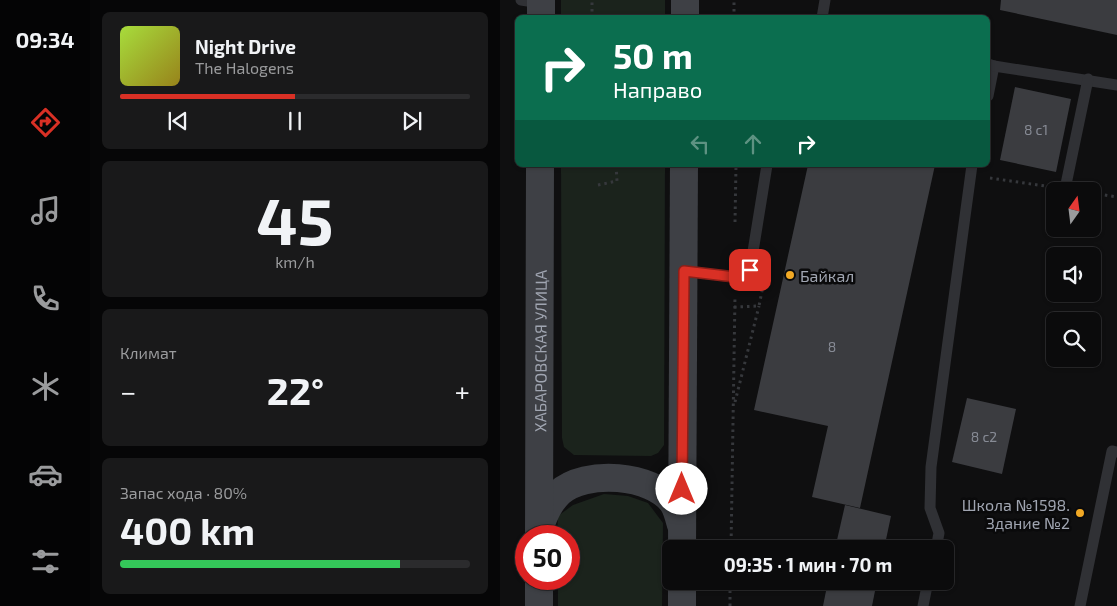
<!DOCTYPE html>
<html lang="ru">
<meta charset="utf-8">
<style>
body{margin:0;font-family:"Exo 2",sans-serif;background:#19191a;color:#f1f3f6;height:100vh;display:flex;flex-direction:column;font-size:19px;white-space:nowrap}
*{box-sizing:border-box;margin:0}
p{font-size:16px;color:#9a9b9d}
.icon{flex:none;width:28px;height:28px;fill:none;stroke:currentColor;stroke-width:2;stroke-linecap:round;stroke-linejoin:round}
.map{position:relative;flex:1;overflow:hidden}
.drawer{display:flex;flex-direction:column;gap:12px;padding:12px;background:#060607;width:410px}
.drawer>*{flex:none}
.banner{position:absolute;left:15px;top:15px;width:475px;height:152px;border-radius:8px;box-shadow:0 1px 4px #0004,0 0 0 1px #2b2b2d;background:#0b6e4f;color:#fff;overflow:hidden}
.needle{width:32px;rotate:14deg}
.buttons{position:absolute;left:546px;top:182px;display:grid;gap:10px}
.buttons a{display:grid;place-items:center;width:55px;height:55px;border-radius:8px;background:#0b0b0c;box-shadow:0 1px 4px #0004,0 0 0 1px #2b2b2d;font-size:25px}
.speed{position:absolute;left:15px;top:525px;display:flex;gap:10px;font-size:25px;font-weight:700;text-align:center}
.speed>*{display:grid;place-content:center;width:65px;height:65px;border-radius:50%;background:#0b0b0c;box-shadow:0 1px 4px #0004,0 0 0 1px #2b2b2d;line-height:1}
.speed .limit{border:8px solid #d22;background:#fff;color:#111}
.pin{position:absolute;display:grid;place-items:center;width:42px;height:42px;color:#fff;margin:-21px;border-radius:10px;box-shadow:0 2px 8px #0006}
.me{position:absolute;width:55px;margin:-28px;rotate:0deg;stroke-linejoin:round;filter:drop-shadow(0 0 4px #0008)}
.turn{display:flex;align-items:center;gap:18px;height:105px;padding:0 15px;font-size:22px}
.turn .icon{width:65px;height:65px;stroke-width:2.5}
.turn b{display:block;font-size:35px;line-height:42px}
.lanes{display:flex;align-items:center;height:48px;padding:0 15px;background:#0003;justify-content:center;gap:25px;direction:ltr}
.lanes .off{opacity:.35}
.big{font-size:38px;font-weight:700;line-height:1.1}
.drawer .tile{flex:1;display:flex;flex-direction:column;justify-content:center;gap:8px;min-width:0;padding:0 18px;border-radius:8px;background:#19191a}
.drawer .dial{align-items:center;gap:0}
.dial b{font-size:65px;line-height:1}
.song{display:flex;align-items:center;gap:15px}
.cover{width:60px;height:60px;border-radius:8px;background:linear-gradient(135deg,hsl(80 70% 55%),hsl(50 70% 35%))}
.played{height:5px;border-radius:2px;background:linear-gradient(90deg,#d93025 50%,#2b2b2d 50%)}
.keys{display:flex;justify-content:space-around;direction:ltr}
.heat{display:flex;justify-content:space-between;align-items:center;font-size:28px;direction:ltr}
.charge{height:8px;border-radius:4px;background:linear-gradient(90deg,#34c759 80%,#2b2b2d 0)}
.trip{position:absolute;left:162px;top:540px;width:292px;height:50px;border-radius:8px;background:#0b0b0c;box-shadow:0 1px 4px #0004,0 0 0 1px #2b2b2d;font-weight:700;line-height:50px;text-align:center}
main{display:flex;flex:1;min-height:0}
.menu{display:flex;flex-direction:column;width:90px;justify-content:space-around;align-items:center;background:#040405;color:#9a9b9d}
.menu .icon{width:35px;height:35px}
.menu .current{color:#d93025}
.menu b{font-size:22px;color:#f1f3f6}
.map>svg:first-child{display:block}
.green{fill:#1b231c}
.building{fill:#3b3c40}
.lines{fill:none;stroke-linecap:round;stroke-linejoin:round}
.path{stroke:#36383c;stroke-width:3;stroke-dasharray:2.5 4;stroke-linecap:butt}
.service{stroke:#303135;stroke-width:11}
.secondary{stroke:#3e4045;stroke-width:28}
.route-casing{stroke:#8d1f18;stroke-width:12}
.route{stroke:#d93025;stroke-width:9}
.poi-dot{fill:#f2a925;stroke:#0a0a0b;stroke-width:2}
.labels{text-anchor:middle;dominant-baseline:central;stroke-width:5;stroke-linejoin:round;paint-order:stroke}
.number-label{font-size:14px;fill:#878b95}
.poi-label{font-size:16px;fill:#a0a5b1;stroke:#0a0a0b;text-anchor:start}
.street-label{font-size:16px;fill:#a0a5b1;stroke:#0a0a0b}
</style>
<main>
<nav class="menu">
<b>09:34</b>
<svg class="icon current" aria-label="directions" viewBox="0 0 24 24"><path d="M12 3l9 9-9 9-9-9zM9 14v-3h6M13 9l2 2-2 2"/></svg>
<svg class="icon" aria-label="music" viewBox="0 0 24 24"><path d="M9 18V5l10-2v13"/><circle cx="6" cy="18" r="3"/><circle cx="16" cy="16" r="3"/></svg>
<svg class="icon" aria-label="phone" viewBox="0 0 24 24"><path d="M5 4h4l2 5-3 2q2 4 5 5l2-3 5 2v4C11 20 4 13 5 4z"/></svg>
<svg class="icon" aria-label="climate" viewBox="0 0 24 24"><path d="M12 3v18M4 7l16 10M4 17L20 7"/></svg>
<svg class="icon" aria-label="car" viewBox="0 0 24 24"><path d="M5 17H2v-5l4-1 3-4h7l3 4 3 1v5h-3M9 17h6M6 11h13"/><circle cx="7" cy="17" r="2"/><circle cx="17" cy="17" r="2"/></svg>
<svg class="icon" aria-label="filters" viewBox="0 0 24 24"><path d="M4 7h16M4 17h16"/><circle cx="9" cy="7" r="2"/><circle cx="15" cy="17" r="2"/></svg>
</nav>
<section class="drawer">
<div class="tile">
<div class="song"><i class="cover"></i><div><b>Night Drive</b><p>The Halogens</p></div></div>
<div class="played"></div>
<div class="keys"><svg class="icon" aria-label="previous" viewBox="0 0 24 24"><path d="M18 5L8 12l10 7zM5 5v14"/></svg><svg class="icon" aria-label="pause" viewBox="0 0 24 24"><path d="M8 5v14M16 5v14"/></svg><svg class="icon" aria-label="next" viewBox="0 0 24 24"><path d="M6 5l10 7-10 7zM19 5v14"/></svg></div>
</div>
<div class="tile dial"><b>45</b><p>km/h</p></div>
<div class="tile"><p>Климат</p>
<div class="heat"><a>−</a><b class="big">22°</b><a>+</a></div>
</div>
<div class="tile"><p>Запас хода · 80%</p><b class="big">400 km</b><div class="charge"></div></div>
</section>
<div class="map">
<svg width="617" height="606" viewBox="0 0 617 606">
<rect width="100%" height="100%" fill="#0f0f10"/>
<g class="green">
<rect x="61" y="0" width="104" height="17"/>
<polygon points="61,165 165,165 164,445 158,453 151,456 74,455 64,447 62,438"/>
<polygon points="104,494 128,496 148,503 163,523 162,606 58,606 58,579 69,579 69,536 57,536 58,516 73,505"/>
</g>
<g class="building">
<polygon points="501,0 617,0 617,35 500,10"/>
<polygon points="515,87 571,99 556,172 500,160"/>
<polygon points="308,165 435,165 360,508 312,497 328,426 254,410"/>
<polygon points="467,398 516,409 502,474 452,462"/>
<polygon points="345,505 391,516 384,549 335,549"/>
<polygon points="328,581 377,581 372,606 323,606"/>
</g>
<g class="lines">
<g class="path">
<polyline points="92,18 92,0"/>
<polyline points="234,18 234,0"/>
<polyline points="490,178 545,186"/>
<polyline points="98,185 117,181 116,165"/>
<polyline points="592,193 617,197"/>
<polyline points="235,222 236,165"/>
<polyline points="234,307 259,306 263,286"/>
<polyline points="235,402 259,306"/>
<polyline points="231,549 235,296"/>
<polyline points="230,606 230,581"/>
</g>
<g class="service">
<polyline points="21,0 41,3"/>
<polyline points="322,18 325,0"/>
<polyline points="488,64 494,66 488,96"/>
<polyline points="494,66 617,85"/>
<polyline points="565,189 588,79"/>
<polyline points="184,271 235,277 243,276 250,270 267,165"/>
<polyline points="436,549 439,533 430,508 431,467 472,165"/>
<polyline points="423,606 428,581"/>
<polyline points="580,606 612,451 617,452"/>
</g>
<g class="secondary">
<polyline points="185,0 185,18"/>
<polyline points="41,18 41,0"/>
<path d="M40 526C45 513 49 503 59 493 85 469 153 474 173 503 177 509 179 518 181 525"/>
<path id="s1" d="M39 536 40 165"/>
<polyline points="182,549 184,165"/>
<polyline points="39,606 39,579"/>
<polyline points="182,606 182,581"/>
</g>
</g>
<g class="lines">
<defs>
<polyline id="route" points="182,489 184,271 235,277 243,276 250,270"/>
</defs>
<use href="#route" class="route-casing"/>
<use href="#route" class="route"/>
</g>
<g class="poi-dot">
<circle cx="290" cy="275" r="5"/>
<circle cx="580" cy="513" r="5"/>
</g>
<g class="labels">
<g class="number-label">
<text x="536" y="129">8 c1</text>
<text x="332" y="346">8</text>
<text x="484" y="436">8 с2</text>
</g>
<g class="poi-label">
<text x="300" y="275">Байкал</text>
<text x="570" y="504" text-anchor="end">Школа №1598.<tspan x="570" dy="18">Здание №2</tspan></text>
</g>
<g class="street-label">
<text stroke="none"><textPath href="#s1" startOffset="185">ХАБАРОВСКАЯ УЛИЦА</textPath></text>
</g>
</g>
</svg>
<div class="buttons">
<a><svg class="needle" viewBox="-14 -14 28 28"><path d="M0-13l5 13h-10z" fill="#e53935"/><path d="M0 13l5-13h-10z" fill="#9a9b9d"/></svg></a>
<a><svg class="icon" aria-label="sound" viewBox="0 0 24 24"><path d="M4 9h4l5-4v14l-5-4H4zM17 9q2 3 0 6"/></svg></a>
<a><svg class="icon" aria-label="search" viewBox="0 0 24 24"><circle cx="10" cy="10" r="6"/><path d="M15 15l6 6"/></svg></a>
</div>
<div class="speed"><div class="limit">50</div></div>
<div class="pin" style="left:250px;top:270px;background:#d93025"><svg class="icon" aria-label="arrive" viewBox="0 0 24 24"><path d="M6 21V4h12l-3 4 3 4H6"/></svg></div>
<svg class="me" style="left:182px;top:489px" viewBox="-20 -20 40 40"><circle r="19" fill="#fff"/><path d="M0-13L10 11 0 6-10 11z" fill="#d93025"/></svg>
<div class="trip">09:35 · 1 мин · 70 m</div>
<div class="banner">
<div class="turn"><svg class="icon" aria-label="right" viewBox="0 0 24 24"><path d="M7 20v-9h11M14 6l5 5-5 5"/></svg><div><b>50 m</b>Направо</div></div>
<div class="lanes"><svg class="icon off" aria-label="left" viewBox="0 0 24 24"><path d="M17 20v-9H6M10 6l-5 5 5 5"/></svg><svg class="icon off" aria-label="ahead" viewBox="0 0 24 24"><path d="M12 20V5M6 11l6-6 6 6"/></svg><svg class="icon" aria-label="right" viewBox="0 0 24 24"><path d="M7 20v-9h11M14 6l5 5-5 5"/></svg></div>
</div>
</div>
</main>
